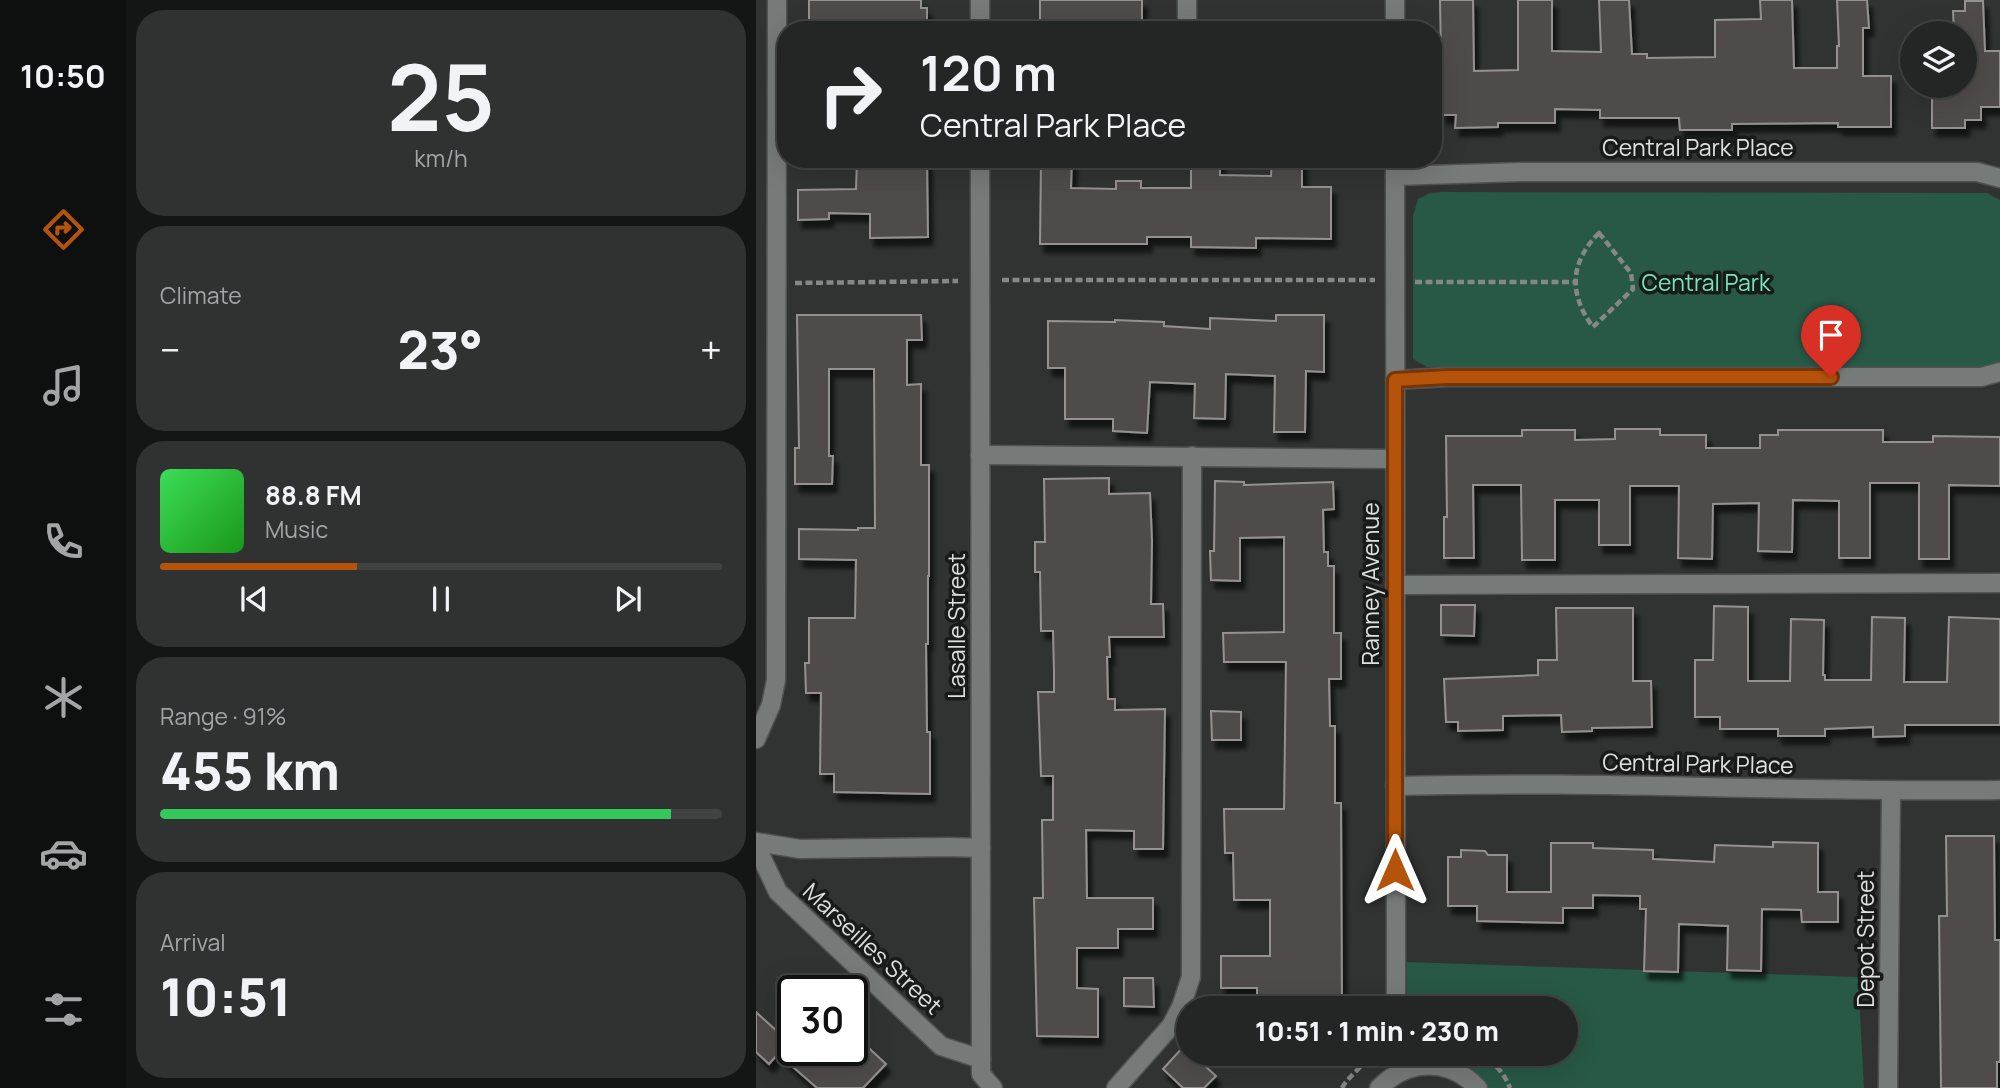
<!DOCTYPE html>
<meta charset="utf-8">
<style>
body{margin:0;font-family:Manrope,sans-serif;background:#303232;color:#f1f3f6;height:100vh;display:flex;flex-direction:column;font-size:26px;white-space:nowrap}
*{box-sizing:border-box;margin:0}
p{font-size:23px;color:#a3a5a7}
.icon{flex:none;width:38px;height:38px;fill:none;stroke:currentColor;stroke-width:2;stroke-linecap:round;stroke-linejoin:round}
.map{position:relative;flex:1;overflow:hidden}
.panel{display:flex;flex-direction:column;gap:10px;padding:10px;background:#141515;width:630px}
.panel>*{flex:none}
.hud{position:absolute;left:21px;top:21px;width:665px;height:147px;border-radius:28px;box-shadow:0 7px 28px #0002,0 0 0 2px #414343;background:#242626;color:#f1f3f6;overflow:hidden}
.controls{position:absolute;left:1144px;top:21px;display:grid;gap:14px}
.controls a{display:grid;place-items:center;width:77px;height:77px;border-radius:50%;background:#242626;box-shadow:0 7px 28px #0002,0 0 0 2px #414343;font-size:35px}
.speed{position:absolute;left:21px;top:975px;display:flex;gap:14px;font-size:35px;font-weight:700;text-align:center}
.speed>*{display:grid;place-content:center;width:91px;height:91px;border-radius:50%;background:#242626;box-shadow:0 7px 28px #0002,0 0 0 2px #414343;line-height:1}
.speed .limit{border:4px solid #111;border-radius:10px;background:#fff;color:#111}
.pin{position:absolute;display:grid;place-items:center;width:60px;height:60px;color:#fff;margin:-72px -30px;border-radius:50% 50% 50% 0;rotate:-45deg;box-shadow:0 0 7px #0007}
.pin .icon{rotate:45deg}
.me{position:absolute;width:77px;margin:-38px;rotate:0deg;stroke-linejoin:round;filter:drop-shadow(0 0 5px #0008)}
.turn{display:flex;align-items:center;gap:24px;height:147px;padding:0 28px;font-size:32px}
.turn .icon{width:91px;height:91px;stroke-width:2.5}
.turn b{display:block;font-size:49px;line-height:60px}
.big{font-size:52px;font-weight:800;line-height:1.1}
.panel .widget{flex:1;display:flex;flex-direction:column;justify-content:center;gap:10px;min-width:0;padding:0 24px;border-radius:28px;background:#303232}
.panel .dial{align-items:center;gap:0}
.dial b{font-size:91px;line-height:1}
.song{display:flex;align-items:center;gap:21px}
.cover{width:84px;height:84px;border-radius:10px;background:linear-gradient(135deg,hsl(130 70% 55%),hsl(120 70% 35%))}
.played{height:7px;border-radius:4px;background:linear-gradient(90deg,#b45309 35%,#414343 35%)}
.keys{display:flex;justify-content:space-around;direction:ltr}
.heat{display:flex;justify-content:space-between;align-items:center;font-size:38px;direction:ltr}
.charge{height:10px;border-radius:5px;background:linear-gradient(90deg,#34c759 91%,#414343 0)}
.trip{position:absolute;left:420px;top:996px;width:402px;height:70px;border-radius:35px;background:#242626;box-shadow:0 7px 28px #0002,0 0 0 2px #414343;font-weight:800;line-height:70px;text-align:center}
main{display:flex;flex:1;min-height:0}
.tabs{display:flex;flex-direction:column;width:126px;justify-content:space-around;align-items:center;background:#0e0f0f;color:#a3a5a7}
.tabs .icon{width:49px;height:49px}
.tabs .on{color:#b45309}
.tabs b{font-size:32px;color:#f1f3f6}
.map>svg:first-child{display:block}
.green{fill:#285846}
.building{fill:#504c4b;stroke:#959190;stroke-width:2;filter:url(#shadow)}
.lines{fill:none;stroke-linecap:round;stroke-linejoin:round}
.minor-casing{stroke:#4f5251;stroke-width:21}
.path{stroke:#858887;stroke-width:4.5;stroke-dasharray:7 3.5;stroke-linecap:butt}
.minor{stroke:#767a78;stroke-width:18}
.route-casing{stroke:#753606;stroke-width:18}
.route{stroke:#b45309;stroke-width:12}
.labels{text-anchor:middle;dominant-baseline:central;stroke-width:7;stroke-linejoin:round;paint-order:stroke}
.street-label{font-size:23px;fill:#dee0df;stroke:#191b1a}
.park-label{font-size:23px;fill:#6ee8ba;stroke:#191b1a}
</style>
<main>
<nav class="tabs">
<b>10:50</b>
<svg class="icon on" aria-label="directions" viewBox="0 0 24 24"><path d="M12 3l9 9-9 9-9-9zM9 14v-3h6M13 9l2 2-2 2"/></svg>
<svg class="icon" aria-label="music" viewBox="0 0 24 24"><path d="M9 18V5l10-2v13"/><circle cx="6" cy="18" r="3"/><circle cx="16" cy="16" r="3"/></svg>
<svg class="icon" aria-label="phone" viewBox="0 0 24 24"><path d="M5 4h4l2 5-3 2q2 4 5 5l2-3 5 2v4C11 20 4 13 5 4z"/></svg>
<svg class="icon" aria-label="climate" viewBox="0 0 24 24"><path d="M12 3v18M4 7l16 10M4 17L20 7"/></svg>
<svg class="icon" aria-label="car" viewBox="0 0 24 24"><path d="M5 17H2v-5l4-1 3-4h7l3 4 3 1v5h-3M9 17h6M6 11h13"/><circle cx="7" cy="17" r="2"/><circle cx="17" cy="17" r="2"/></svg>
<svg class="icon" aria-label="filters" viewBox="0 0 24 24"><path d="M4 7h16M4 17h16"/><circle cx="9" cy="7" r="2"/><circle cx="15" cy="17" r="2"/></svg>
</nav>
<section class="panel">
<div class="widget dial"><b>25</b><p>km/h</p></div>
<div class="widget"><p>Climate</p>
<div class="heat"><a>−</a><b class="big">23°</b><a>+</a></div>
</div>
<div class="widget">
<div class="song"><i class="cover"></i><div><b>88.8 FM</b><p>Music</p></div></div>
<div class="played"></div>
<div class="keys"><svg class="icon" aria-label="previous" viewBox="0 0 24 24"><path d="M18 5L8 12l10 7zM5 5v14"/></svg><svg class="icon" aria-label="pause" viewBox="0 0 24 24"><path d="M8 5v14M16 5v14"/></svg><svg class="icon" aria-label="next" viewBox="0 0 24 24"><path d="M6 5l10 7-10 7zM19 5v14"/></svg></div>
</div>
<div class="widget"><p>Range · 91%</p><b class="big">455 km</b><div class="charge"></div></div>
<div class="widget"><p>Arrival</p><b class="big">10:51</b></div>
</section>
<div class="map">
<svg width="1244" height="1088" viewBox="0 0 1244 1088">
<defs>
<filter id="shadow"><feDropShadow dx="4.5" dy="8" stdDeviation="2" flood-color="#0009"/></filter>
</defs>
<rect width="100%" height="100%" fill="#303332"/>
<g class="green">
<polygon points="686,192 1231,193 1244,200 1244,364 1226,371 690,369 671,367 657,359 657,216 662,199 674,193"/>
<polygon points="651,962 1102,977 1108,1088 731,1088 712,1066 678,1057 670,1054 810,1054 810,1008 651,1008"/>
</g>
<g class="building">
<polygon points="53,0 165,0 165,8 171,8 171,30 101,30 101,20 53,20"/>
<rect x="284" y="0" width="102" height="30"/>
<polygon points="684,0 717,0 718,71 762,70 762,0 796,0 796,51 845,52 843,0 873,0 876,54 891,54 891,58 959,57 959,20 1005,19 1004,0 1036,0 1038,68 1081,68 1081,46 1083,46 1081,0 1111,0 1113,28 1107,28 1107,76 1135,76 1135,127 1082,127 1082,123 976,124 976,130 924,130 923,118 844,118 844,110 799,109 799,123 742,123 742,127 699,128 700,115 686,115"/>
<polygon points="1209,1 1227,1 1229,51 1244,51 1244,107 1225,107 1225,120 1209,120 1209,128 1176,128 1176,86 1209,86 1209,33 1198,33 1197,11 1209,11"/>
<polygon points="101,159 171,159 172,237 114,238 114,214 73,213 73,219 42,220 42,190 100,189"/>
<polygon points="285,159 316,159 315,188 360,189 360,181 385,181 385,188 435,188 435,159 464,159 464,175 515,176 516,159 546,159 546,187 575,187 575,239 500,238 500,248 435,247 435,237 391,237 391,244 284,244"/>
<polygon points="41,315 165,315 166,340 151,340 151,385 165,384 165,465 173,465 173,576 172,576 172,644 170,644 171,732 174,732 174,794 78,792 78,774 64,774 65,693 50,693 49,663 53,663 53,618 99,618 100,560 43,559 43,529 102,530 102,528 119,528 118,369 73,369 73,456 77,456 76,484 39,484 39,448 43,448"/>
<polygon points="520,315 568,315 568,372 550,371 549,432 518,432 519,376 470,374 469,419 438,418 439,384 394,382 391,433 357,431 357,419 309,419 309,368 292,368 292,321 359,322 359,320 408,322 408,326 454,329 454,318 520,321"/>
<polygon points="859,429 904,429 904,435 950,435 950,448 1004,448 1004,435 1022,435 1022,430 1127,430 1127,442 1177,442 1177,436 1244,437 1244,486 1193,485 1193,559 1163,559 1163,483 1114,483 1114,558 1083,558 1083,501 1037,500 1036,552 1002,551 1003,503 957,504 956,559 922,558 923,486 874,486 874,545 843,545 843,500 799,500 799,560 766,560 765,485 717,485 718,558 688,558 688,517 691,517 690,436 766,436 766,430 819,430 819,440 859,439"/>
<polygon points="353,478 353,494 394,493 396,541 395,604 407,604 408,637 353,637 354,657 351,657 352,699 359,699 359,710 409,709 407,849 378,849 378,831 330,830 331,898 397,898 397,929 362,929 362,948 321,948 321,988 342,989 342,1037 281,1036 278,898 287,898 286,820 297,820 297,776 285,776 282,692 298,692 298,673 297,631 285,631 284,572 279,572 279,542 289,542 288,479"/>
<polygon points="459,481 488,482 488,485 577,482 578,509 567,510 568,552 572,552 572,566 578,566 578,633 585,633 585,679 573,679 574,726 579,726 579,803 585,803 586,1008 501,1007 501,988 465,988 465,956 514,956 514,900 478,900 477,853 469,853 468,809 528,809 530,662 468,662 467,633 528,632 528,537 484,538 484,581 455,580 454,551 458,551"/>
<polygon points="685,605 719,605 718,636 685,635"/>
<polygon points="958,606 992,607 992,681 1034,681 1035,619 1068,620 1067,675 1069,675 1069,680 1115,680 1116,617 1149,618 1148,682 1191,682 1193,617 1244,619 1244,725 1149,725 1149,736 1117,737 1117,727 1069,729 1069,736 1022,736 1022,729 964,729 964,717 939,717 939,660 957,660"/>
<polygon points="800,608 877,608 877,681 895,681 896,727 836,728 836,731 806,732 805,715 747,716 747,730 702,731 702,722 690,722 688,679 782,675 782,660 801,660"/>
<polygon points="455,711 485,712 485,740 456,740"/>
<polygon points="1190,836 1238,836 1239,940 1244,940 1244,1062 1241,1062 1241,1088 1185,1088 1183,916 1191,916"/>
<polygon points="1017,842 1062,843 1062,892 1082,892 1082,922 1046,922 1045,910 1006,909 1005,971 971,970 972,926 923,924 922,972 888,971 890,909 884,909 884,896 837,895 837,908 807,908 807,923 721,921 721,906 692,906 692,857 705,857 705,850 729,851 732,855 751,855 751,892 795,892 795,843 837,843 837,848 897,850 897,859 958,862 959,845 1017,847"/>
<polygon points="368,978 397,978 398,1007 368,1006"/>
<polygon points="0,1012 23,1033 37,1018 37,1050 96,1050 96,1040 100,1036 130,1064 107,1088 61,1088 22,1054 13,1064 0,1052"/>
<polygon points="428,1046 432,1050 432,1054 436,1054 460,1076 448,1088 427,1088 407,1069"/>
</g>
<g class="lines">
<defs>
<g id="minor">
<polyline points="224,0 224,30"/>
<polyline points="431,0 431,30"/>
<polyline points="639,30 639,0"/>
<polyline points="224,159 225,1074 237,1088"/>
<polyline points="639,159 640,995 642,1008"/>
<polyline points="639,176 765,172 1221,172 1244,178"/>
<polyline points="639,380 691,377 1225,377 1244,372"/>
<polyline points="224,455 639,459"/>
<polyline points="639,585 1244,583"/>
<polyline points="0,739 15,705 20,680 21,0"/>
<path d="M639 786C840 780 1042 793 1244 790"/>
<polyline points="0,842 44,849 193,847 225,848"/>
<polyline points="0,846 22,892 185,1046 225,1059"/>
<polyline points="360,1088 415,1026 425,1007 435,977 436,456"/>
<path d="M623 1088C653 1058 693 1058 722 1088"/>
<polyline points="1132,1088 1135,791"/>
</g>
</defs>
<use href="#minor" class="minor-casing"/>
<g class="path">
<path d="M843 233 875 273 877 289 837 327C813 295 813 263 843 233Z"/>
<polyline points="246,280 619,280"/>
<polyline points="659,282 819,282"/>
<polyline points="39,283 202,281"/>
<path d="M724 1054C737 1061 749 1074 754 1088"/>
<path d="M586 1088C593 1075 608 1067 613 1054"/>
</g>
<use href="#minor" class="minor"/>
</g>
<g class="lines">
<defs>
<polyline id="route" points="639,870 639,380 691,377 1075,377"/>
</defs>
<use href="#route" class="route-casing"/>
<use href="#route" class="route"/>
</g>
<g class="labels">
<g class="street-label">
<text x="942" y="147">Central Park Place</text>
<text transform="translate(614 584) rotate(-90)">Ranney Avenue</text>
<text transform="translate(200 626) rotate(-90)">Lasalle Street</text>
<text transform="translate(942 763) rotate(1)">Central Park Place</text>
<text transform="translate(1109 939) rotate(-90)">Depot Street</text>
<text transform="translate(117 948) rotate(43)">Marseilles Street</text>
</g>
<g class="park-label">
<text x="950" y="282">Central Park</text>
</g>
</g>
</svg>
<div class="controls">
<a><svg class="icon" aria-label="layers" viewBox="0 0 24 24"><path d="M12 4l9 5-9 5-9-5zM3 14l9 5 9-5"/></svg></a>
</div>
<div class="speed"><div class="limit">30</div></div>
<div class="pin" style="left:1075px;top:377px;background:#d93025"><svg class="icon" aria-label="arrive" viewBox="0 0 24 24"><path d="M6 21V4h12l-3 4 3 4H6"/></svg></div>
<svg class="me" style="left:639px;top:870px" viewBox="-20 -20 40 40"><path d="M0-17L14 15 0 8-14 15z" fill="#b45309" stroke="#fff" stroke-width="4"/></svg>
<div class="trip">10:51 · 1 min · 230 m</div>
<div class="hud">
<div class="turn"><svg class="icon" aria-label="right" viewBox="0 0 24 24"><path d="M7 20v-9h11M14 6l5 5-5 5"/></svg><div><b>120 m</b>Central Park Place</div></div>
</div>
</div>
</main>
